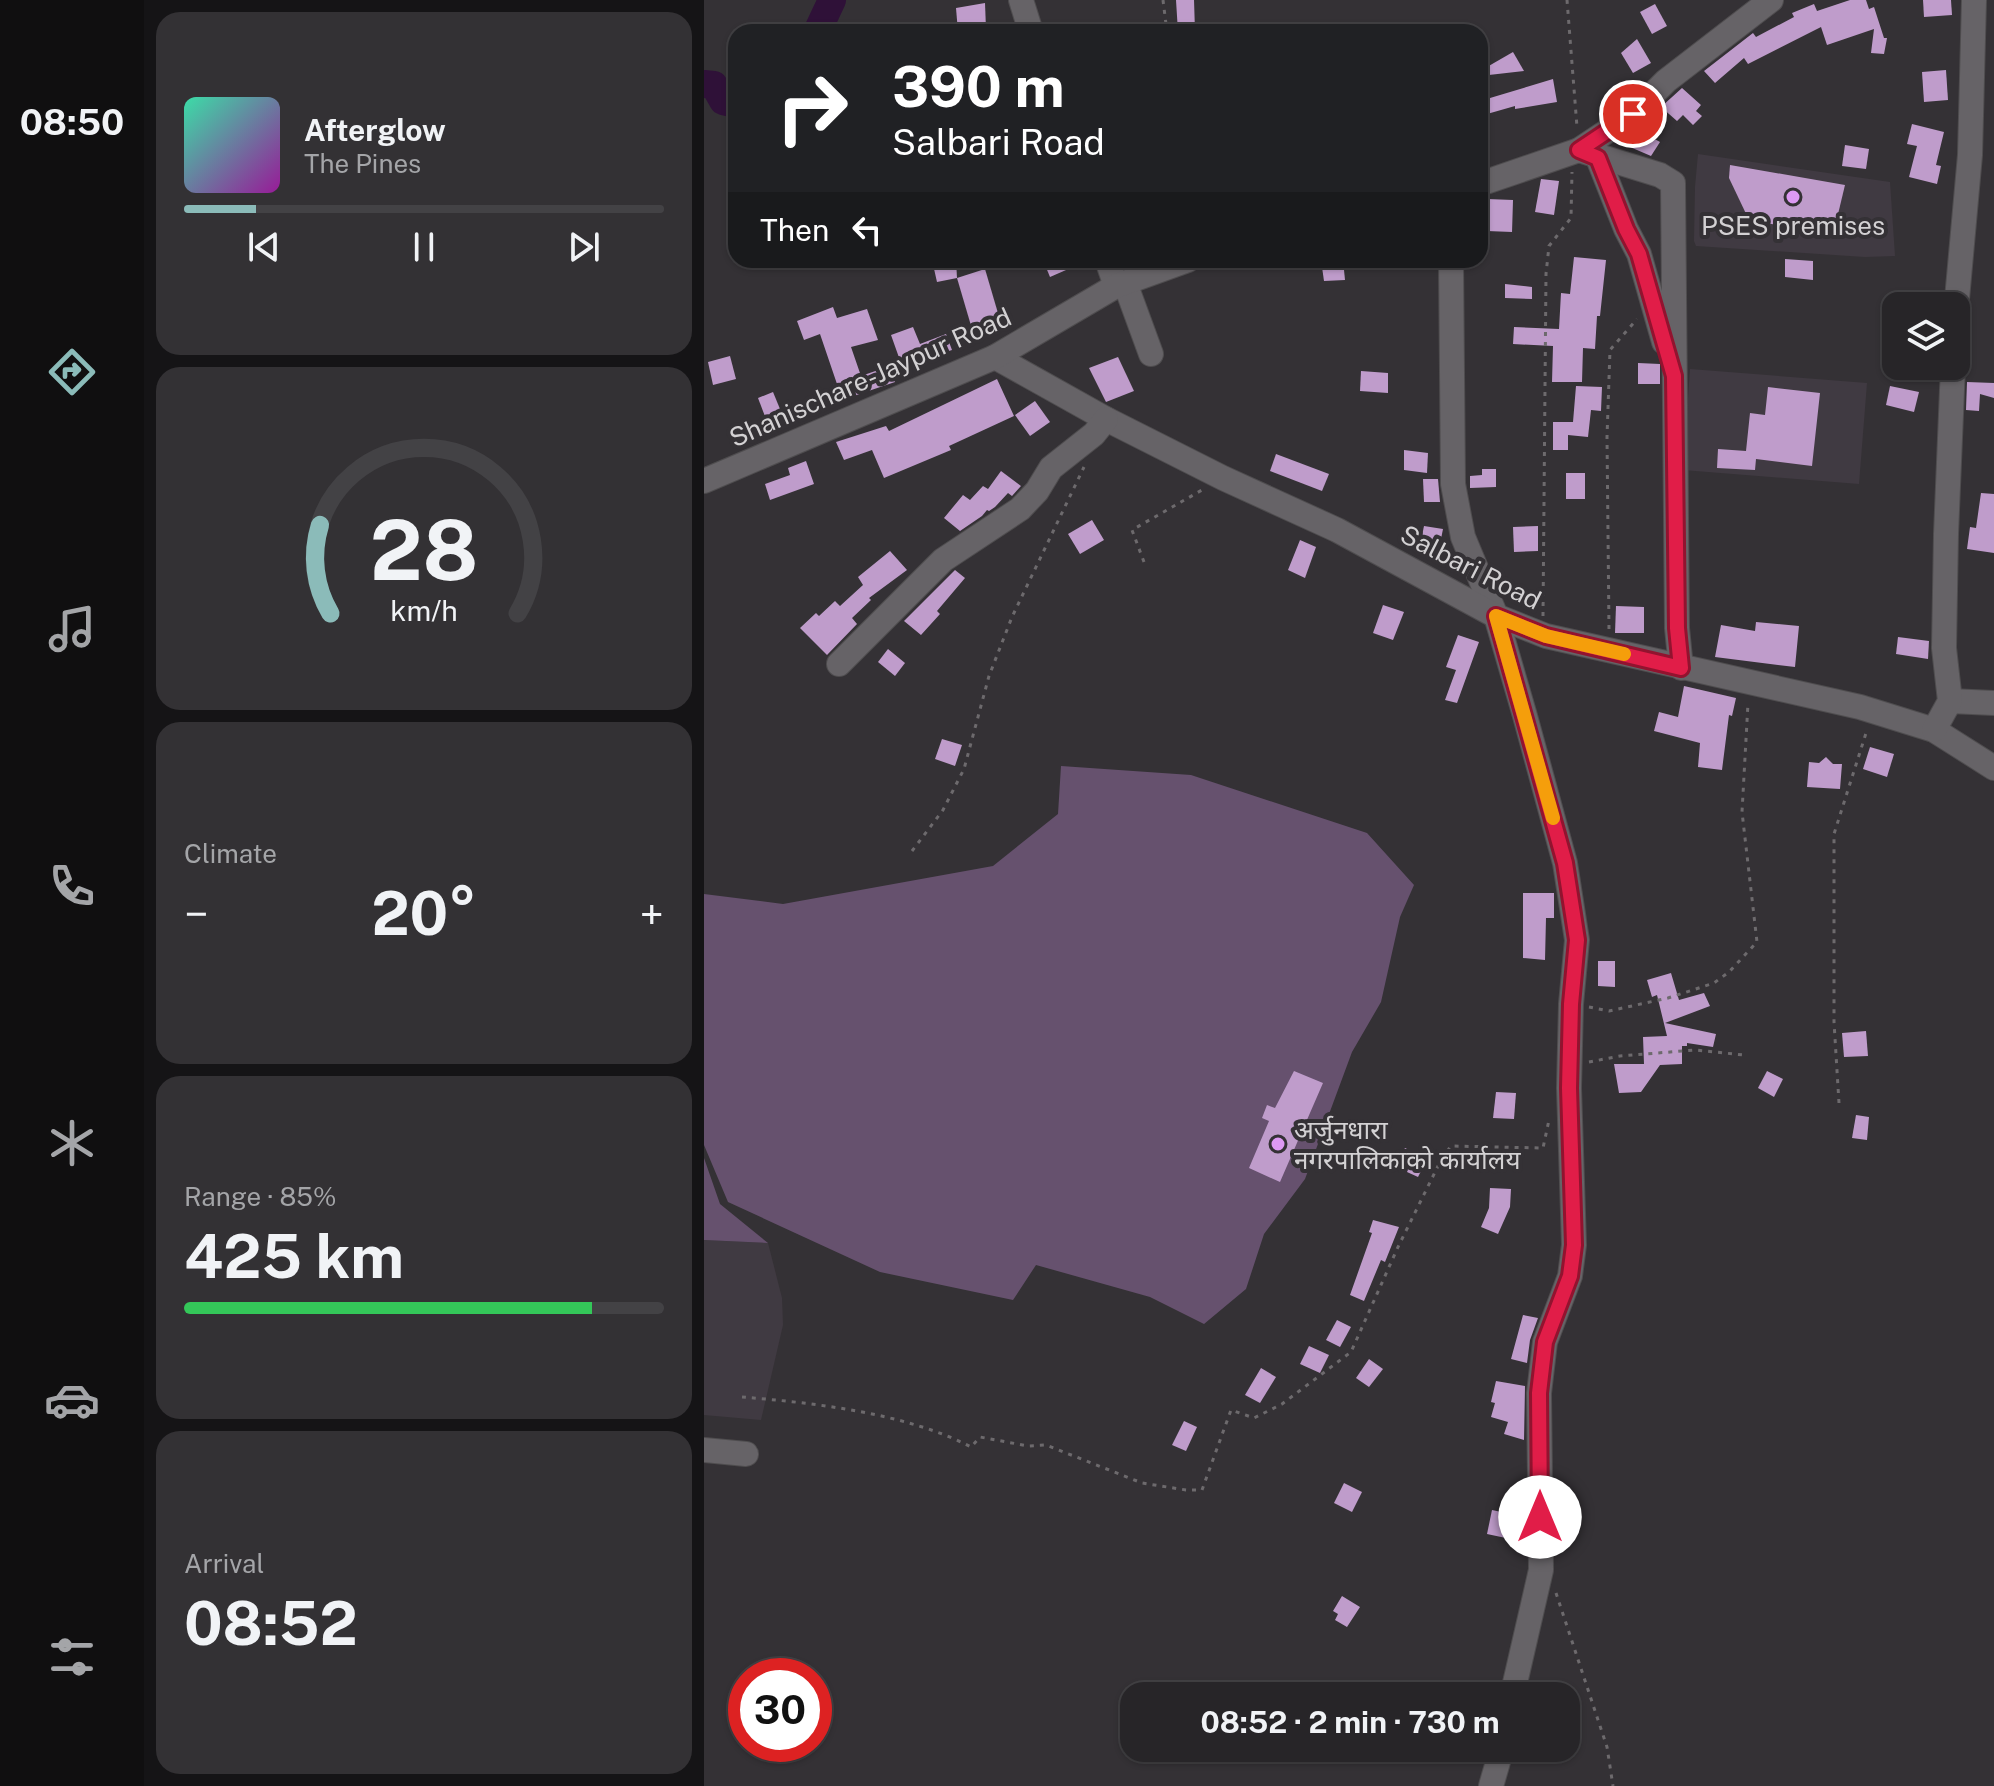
<!DOCTYPE html>
<meta charset="utf-8">
<style>
body{margin:0;font-family:"Public Sans","Noto Sans Devanagari",sans-serif;background:#333134;color:#f1f3f6;height:100vh;display:flex;flex-direction:column;font-size:30px;white-space:nowrap}
*{box-sizing:border-box;margin:0}
p{font-size:26px;color:#a4a5a8}
.icon{flex:none;width:44px;height:44px;fill:none;stroke:currentColor;stroke-width:2;stroke-linecap:round;stroke-linejoin:round}
.map{position:relative;flex:1;overflow:hidden}
.details{display:flex;flex-direction:column;gap:12px;padding:12px;background:#151416;width:560px}
.details>*{flex:none}
.guide{position:absolute;left:24px;top:24px;width:760px;height:244px;border-radius:24px;box-shadow:0 2px 6px #0004,0 0 0 2px #434245;background:#202124;color:#fff;overflow:hidden}
.controls{position:absolute;left:1178px;top:292px;display:grid;gap:16px}
.controls a{display:grid;place-items:center;width:88px;height:88px;border-radius:16px;background:#272528;box-shadow:0 2px 6px #0004,0 0 0 2px #434245;font-size:40px}
.speed{position:absolute;left:24px;top:1658px;display:flex;gap:16px;font-size:40px;font-weight:700;text-align:center}
.speed>*{display:grid;place-content:center;width:104px;height:104px;border-radius:50%;background:#272528;box-shadow:0 2px 6px #0004,0 0 0 2px #434245;line-height:1}
.speed .limit{border:12px solid #d22;background:#fff;color:#111}
.pin{position:absolute;display:grid;place-items:center;width:68px;height:68px;color:#fff;margin:-34px;border:4px solid #fff;border-radius:50%;box-shadow:0 2px 8px #0007}
.me{position:absolute;width:88px;margin:-44px;rotate:0deg;stroke-linejoin:round;filter:drop-shadow(0 0 6px #0008)}
.turn{display:flex;align-items:center;gap:28px;height:168px;padding:0 32px;font-size:36px}
.turn .icon{width:104px;height:104px;stroke-width:2.5}
.turn b{display:block;font-size:56px;line-height:68px}
.then{display:flex;align-items:center;height:76px;padding:0 32px;background:#0003;gap:16px;font-size:30px}
.big{font-size:60px;font-weight:700;line-height:1.1}
.details .widget{flex:1;display:flex;flex-direction:column;justify-content:center;gap:12px;min-width:0;padding:0 28px;border-radius:24px;background:#333134}
.details .dial{align-items:center;gap:0}
.dial svg{height:208px;overflow:visible;fill:none;stroke:#434245;stroke-width:7;stroke-linecap:round;text-anchor:middle}
.dial text{fill:#f1f3f6;stroke:none}
.song{display:flex;align-items:center;gap:24px}
.cover{width:96px;height:96px;border-radius:12px;background:linear-gradient(135deg,hsl(160 70% 55%),hsl(300 70% 35%))}
.played{height:8px;border-radius:4px;background:linear-gradient(90deg,#8bbbb9 15%,#434245 15%)}
.keys{display:flex;justify-content:space-around;direction:ltr}
.heat{display:flex;justify-content:space-between;align-items:center;font-size:44px;direction:ltr}
.charge{height:12px;border-radius:6px;background:linear-gradient(90deg,#34c759 85%,#434245 0)}
.trip{position:absolute;left:416px;top:1682px;width:460px;height:80px;border-radius:24px;background:#272528;box-shadow:0 2px 6px #0004,0 0 0 2px #434245;font-weight:700;line-height:80px;text-align:center}
main{display:flex;flex:1;min-height:0}
.dock{display:flex;flex-direction:column;width:144px;justify-content:space-around;align-items:center;background:#100f10;color:#a4a5a8}
.dock .icon{width:56px;height:56px}
.dock .on{color:#8bbbb9}
.dock b{font-size:36px;color:#f1f3f6}
.map>svg:first-child{display:block}
.built{fill:#403a42}
.green{fill:#66516e}
.lines{fill:none;stroke-linecap:round;stroke-linejoin:round}
.river{stroke:#2f1138;stroke-width:28}
.building{fill:#bf9ccb}
.minor-casing{stroke:#4f4d4f;stroke-width:26}
.path{stroke:#6d6a6d;stroke-width:3;stroke-dasharray:4 6;stroke-linecap:butt}
.minor{stroke:#666367;stroke-width:24}
.route-casing{stroke:#92132f;stroke-width:20}
.route{stroke:#e11d48;stroke-width:14}
.slow{stroke:#f59e0b;stroke-width:14}
.poi-dot{fill:#dd99f3;stroke:#343135;stroke-width:3}
.labels{text-anchor:middle;dominant-baseline:central;stroke-width:8;stroke-linejoin:round;paint-order:stroke}
.poi-label{font-size:26px;fill:#d3d1d3;stroke:#343135}
.street-label{font-size:26px;fill:#d3d1d3;stroke:#343135}
</style>
<main>
<nav class="dock">
<b>08:50</b>
<svg class="icon on" aria-label="directions" viewBox="0 0 24 24"><path d="M12 3l9 9-9 9-9-9zM9 14v-3h6M13 9l2 2-2 2"/></svg>
<svg class="icon" aria-label="music" viewBox="0 0 24 24"><path d="M9 18V5l10-2v13"/><circle cx="6" cy="18" r="3"/><circle cx="16" cy="16" r="3"/></svg>
<svg class="icon" aria-label="phone" viewBox="0 0 24 24"><path d="M5 4h4l2 5-3 2q2 4 5 5l2-3 5 2v4C11 20 4 13 5 4z"/></svg>
<svg class="icon" aria-label="climate" viewBox="0 0 24 24"><path d="M12 3v18M4 7l16 10M4 17L20 7"/></svg>
<svg class="icon" aria-label="car" viewBox="0 0 24 24"><path d="M5 17H2v-5l4-1 3-4h7l3 4 3 1v5h-3M9 17h6M6 11h13"/><circle cx="7" cy="17" r="2"/><circle cx="17" cy="17" r="2"/></svg>
<svg class="icon" aria-label="filters" viewBox="0 0 24 24"><path d="M4 7h16M4 17h16"/><circle cx="9" cy="7" r="2"/><circle cx="15" cy="17" r="2"/></svg>
</nav>
<section class="details">
<div class="widget">
<div class="song"><i class="cover"></i><div><b>Afterglow</b><p>The Pines</p></div></div>
<div class="played"></div>
<div class="keys"><svg class="icon" aria-label="previous" viewBox="0 0 24 24"><path d="M18 5L8 12l10 7zM5 5v14"/></svg><svg class="icon" aria-label="pause" viewBox="0 0 24 24"><path d="M8 5v14M16 5v14"/></svg><svg class="icon" aria-label="next" viewBox="0 0 24 24"><path d="M6 5l10 7-10 7zM19 5v14"/></svg></div>
</div>
<div class="widget dial"><svg viewBox="0 0 100 80">
<path d="M14 69A42 42 0 1 1 86 69"/>
<path d="M14 69A42 42 0 0 1 10 35" stroke="#8bbbb9"/>
<text x="50" y="56" font-size="32" font-weight="700">28</text>
<text x="50" y="72" font-size="11">km/h</text>
</svg></div>
<div class="widget"><p>Climate</p>
<div class="heat"><a>−</a><b class="big">20°</b><a>+</a></div>
</div>
<div class="widget"><p>Range · 85%</p><b class="big">425 km</b><div class="charge"></div></div>
<div class="widget"><p>Arrival</p><b class="big">08:52</b></div>
</section>
<div class="map">
<svg width="1290" height="1786" viewBox="0 0 1290 1786">
<rect width="100%" height="100%" fill="#343135"/>
<g class="built">
<polygon points="994,154 1186,182 1191,256 1161,257 992,246 990,241 991,187"/>
<polygon points="986,369 1163,383 1155,484 979,470"/>
<polygon points="0,1240 64,1243 78,1298 79,1325 57,1420 0,1415"/>
</g>
<g class="green">
<polygon points="357,766 487,775 663,833 710,885 696,917 677,1002 648,1052 601,1179 560,1234 542,1289 500,1324 446,1297 332,1265 309,1300 176,1272 24,1202 0,1145 0,894 79,904 289,866 354,814"/>
<polygon points="0,1158 16,1204 64,1243 0,1240"/>
</g>
<g class="lines">
<g class="river">
<polyline points="113,32 128,0"/>
<polyline points="0,84 10,85 19,101 32,104"/>
</g>
</g>
<g class="building">
<polygon points="472,0 490,0 491,32 474,32"/>
<polygon points="1146,0 1162,0 1165,9 1170,7 1180,38 1183,38 1180,54 1167,53 1170,29 1123,45 1117,27 1044,64 1040,58 1011,83 1000,71 1049,33 1052,37 1090,17 1088,13 1110,4 1113,11"/>
<polygon points="1219,0 1247,0 1248,15 1220,17"/>
<polygon points="281,3 282,29 254,32 252,8"/>
<polygon points="951,4 963,26 948,34 936,12"/>
<polygon points="933,39 947,63 929,73 917,53"/>
<polygon points="809,52 820,71 776,76 776,71"/>
<polygon points="1242,70 1244,100 1220,102 1218,72"/>
<polygon points="849,79 853,102 811,109 811,106 776,116 776,101"/>
<polygon points="978,88 997,105 992,111 998,116 989,125 979,115 973,121 957,107"/>
<polygon points="1208,124 1240,132 1232,165 1237,166 1233,184 1205,177 1213,146 1203,144"/>
<polygon points="933,129 956,142 947,156 919,144 925,135"/>
<polygon points="1141,145 1165,149 1162,169 1138,166"/>
<polygon points="1026,165 1141,185 1129,235 1045,220 1025,178"/>
<polygon points="837,179 855,181 850,215 831,212"/>
<polygon points="783,199 809,200 808,232 783,231"/>
<polygon points="870,257 902,260 896,316 893,316 891,349 879,348 878,382 848,382 849,346 809,344 810,327 855,329 857,293 866,294"/>
<polygon points="1081,259 1109,261 1109,280 1081,277"/>
<polygon points="228,260 252,260 253,278 233,282"/>
<polygon points="339,260 385,260 346,277"/>
<polygon points="617,260 639,260 641,280 620,281"/>
<polygon points="281,269 296,320 268,329 253,278"/>
<polygon points="801,284 828,287 828,299 801,298"/>
<polygon points="129,307 133,318 163,309 174,340 147,347 157,376 183,367 191,382 135,401 129,385 133,384 116,334 100,340 93,321"/>
<polygon points="209,327 216,344 242,334 248,350 198,366 187,335"/>
<polygon points="26,356 32,379 9,385 4,362"/>
<polygon points="414,357 430,391 402,402 385,368"/>
<polygon points="934,363 956,364 956,384 934,384"/>
<polygon points="657,371 684,373 684,393 656,391"/>
<polygon points="293,379 310,416 245,446 247,450 180,478 168,450 140,460 132,442 182,426 185,431"/>
<polygon points="1263,382 1290,383 1290,398 1276,394 1275,411 1262,410"/>
<polygon points="872,386 898,387 897,411 887,410 884,437 864,435 864,450 849,450 849,422 869,422"/>
<polygon points="1186,386 1215,392 1210,412 1182,405"/>
<polygon points="1064,387 1116,393 1108,466 1052,459 1051,470 1013,468 1014,449 1042,451 1046,413 1061,415"/>
<polygon points="69,392 83,426 67,432 54,398"/>
<polygon points="331,401 346,422 326,436 311,415"/>
<polygon points="700,450 724,453 723,473 700,470"/>
<polygon points="572,454 625,474 618,491 566,471"/>
<polygon points="102,461 110,484 66,500 61,484 86,475 84,468"/>
<polygon points="778,469 792,469 792,487 766,488 766,476 778,475"/>
<polygon points="297,471 317,486 308,496 304,493 291,507 285,511 283,510 278,516 256,531 240,518 259,495 266,500 279,486 284,489"/>
<rect x="862" y="473" width="19" height="26"/>
<polygon points="719,479 734,479 736,502 720,502"/>
<polygon points="1277,493 1290,494 1290,553 1263,549 1266,527 1272,528"/>
<polygon points="388,520 400,540 376,554 364,534"/>
<polygon points="720,526 739,529 734,554 715,550"/>
<polygon points="834,526 834,551 810,552 809,527"/>
<polygon points="596,540 612,547 601,578 584,570"/>
<polygon points="186,551 203,570 165,598 167,600 148,618 153,624 123,655 96,628 112,613 115,616 131,601 136,606 159,585 154,577"/>
<polygon points="251,570 261,578 233,611 236,614 217,635 200,621"/>
<polygon points="679,605 700,612 689,640 669,633"/>
<polygon points="912,606 940,607 940,633 911,633"/>
<polygon points="1052,622 1095,626 1091,667 1011,657 1017,625 1051,631"/>
<polygon points="754,635 775,642 753,703 741,700 752,670 742,667"/>
<polygon points="1194,637 1225,641 1224,659 1192,654"/>
<polygon points="184,649 201,663 191,676 174,662"/>
<polygon points="980,686 1032,698 1028,716 1025,715 1018,770 994,767 996,743 950,731 955,712 974,717"/>
<polygon points="238,739 258,745 251,766 231,759"/>
<polygon points="1166,747 1190,754 1183,777 1159,769"/>
<polygon points="1122,757 1129,764 1138,764 1136,789 1103,787 1105,762 1115,763"/>
<polygon points="819,893 850,893 850,918 842,918 841,960 819,958"/>
<polygon points="894,961 911,961 911,987 894,986"/>
<polygon points="967,973 975,1000 1000,993 1006,1006 961,1023 1012,1034 1009,1047 983,1043 983,1046 978,1046 978,1064 956,1065 937,1092 915,1093 910,1064 940,1064 939,1037 963,1036 953,995 948,997 943,980"/>
<polygon points="1162,1031 1164,1056 1140,1057 1138,1033"/>
<polygon points="590,1071 619,1083 576,1182 545,1168 565,1121 558,1118 563,1105 571,1108"/>
<polygon points="1063,1071 1079,1079 1070,1097 1054,1088"/>
<polygon points="792,1092 812,1093 810,1119 789,1118"/>
<polygon points="1152,1115 1165,1117 1163,1140 1148,1138"/>
<polygon points="701,1148 723,1159 714,1177 692,1167"/>
<polygon points="786,1188 807,1189 806,1207 794,1234 777,1227 785,1208"/>
<polygon points="669,1220 695,1227 681,1262 677,1260 660,1301 646,1295 668,1233 665,1232"/>
<polygon points="819,1315 834,1318 826,1340 823,1363 807,1359"/>
<polygon points="633,1320 647,1327 636,1347 622,1340"/>
<polygon points="605,1346 625,1355 616,1373 596,1364"/>
<polygon points="665,1359 679,1369 665,1387 652,1378"/>
<polygon points="557,1368 572,1377 556,1403 541,1395"/>
<polygon points="792,1381 821,1386 820,1440 800,1434 804,1422 787,1417 791,1403 787,1402"/>
<polygon points="480,1421 493,1427 482,1451 468,1445"/>
<polygon points="640,1483 658,1492 648,1512 630,1503"/>
<polygon points="788,1510 821,1517 816,1541 783,1534"/>
<polygon points="638,1596 656,1607 643,1627 631,1620 634,1614 629,1611"/>
</g>
<g class="lines">
<defs>
<g id="minor">
<polyline points="317,0 327,32"/>
<polyline points="875,150 956,175 969,183 973,628 977,668"/>
<polyline points="894,158 922,229 935,254 960,342"/>
<polyline points="776,184 875,150 929,114 962,81 1067,0"/>
<polyline points="403,260 412,286"/>
<polyline points="747,260 749,484 759,537 792,616 821,716 861,863 873,940 867,1004 865,1088 870,1245 866,1276 841,1342 835,1393 837,1570 808,1696"/>
<polyline points="421,283 447,354"/>
<polyline points="1252,310 1266,155 1270,0"/>
<polyline points="291,357 402,419 519,478 633,530 792,616 842,636 1156,707 1230,730 1290,768"/>
<polyline points="0,481 291,357 412,286 484,260"/>
<polyline points="135,664 239,560 316,509 333,491 347,468 390,434 402,419"/>
<polyline points="1246,701 1290,703"/>
<polyline points="1230,730 1246,701 1240,648 1242,534 1249,366"/>
<polyline points="0,1450 42,1454"/>
<polyline points="787,1786 798,1748"/>
</g>
</defs>
<use href="#minor" class="minor-casing"/>
<g class="path">
<polyline points="459,0 463,32"/>
<polyline points="863,0 873,127"/>
<polyline points="440,562 428,530 498,490"/>
<polyline points="839,616 842,274 845,246 867,218 868,172"/>
<polyline points="905,629 903,437 906,350 933,319"/>
<polyline points="208,851 239,810 260,769 285,676 308,617 380,467"/>
<polyline points="885,1007 905,1011 964,998 1010,983 1025,972 1053,942 1038,812 1044,703"/>
<polyline points="885,1062 916,1056 991,1050 1040,1055"/>
<polyline points="1135,1103 1130,1022 1130,834 1163,730"/>
<path d="M38 1397C111 1403 202 1413 267 1447L276 1437 324 1446 342 1445 438 1483 482 1490H498L527 1410 550 1418 578 1404 647 1352 694 1247 737 1160 747 1146 839 1148 845 1120"/>
<polyline points="852,1593 903,1747 909,1786"/>
</g>
<use href="#minor" class="minor"/>
</g>
<g class="lines">
<defs>
<polyline id="route" points="836,1517 835,1393 841,1342 866,1276 870,1245 865,1088 867,1004 873,940 861,863 792,616 842,636 977,668 973,628 970,376 935,254 922,229 894,158 875,150 929,114"/>
</defs>
<use href="#route" class="route-casing"/>
<use href="#route" class="route"/>
<polyline class="slow" points="849,818 792,616 842,636 920,654"/>
</g>
<g class="poi-dot">
<circle cx="1089" cy="197" r="8"/>
<circle cx="574" cy="1144" r="8"/>
</g>
<g class="labels">
<g class="poi-label">
<text x="1089" y="225">PSES premises</text>
<text x="590" y="1129" text-anchor="start">अर्जुनधारा<tspan x="590" dy="30">नगरपालिकाको कार्यालय</tspan></text>
</g>
<g class="street-label">
<text transform="translate(166 377) rotate(-24)">Shanischare-Jaypur Road</text>
<text transform="translate(767 567) rotate(27)">Salbari Road</text>
</g>
</g>
</svg>
<div class="controls">
<a><svg class="icon" aria-label="layers" viewBox="0 0 24 24"><path d="M12 4l9 5-9 5-9-5zM3 14l9 5 9-5"/></svg></a>
</div>
<div class="speed"><div class="limit">30</div></div>
<div class="pin" style="left:929px;top:114px;background:#d93025"><svg class="icon" aria-label="arrive" viewBox="0 0 24 24"><path d="M6 21V4h12l-3 4 3 4H6"/></svg></div>
<svg class="me" style="left:836px;top:1517px" viewBox="-20 -20 40 40"><circle r="19" fill="#fff"/><path d="M0-13L10 11 0 6-10 11z" fill="#e11d48"/></svg>
<div class="trip">08:52 · 2 min · 730 m</div>
<div class="guide">
<div class="turn"><svg class="icon" aria-label="right" viewBox="0 0 24 24"><path d="M7 20v-9h11M14 6l5 5-5 5"/></svg><div><b>390 m</b>Salbari Road</div></div>
<div class="then">Then<svg class="icon" aria-label="left" viewBox="0 0 24 24"><path d="M17 20v-9H6M10 6l-5 5 5 5"/></svg></div>
</div>
</div>
</main>
